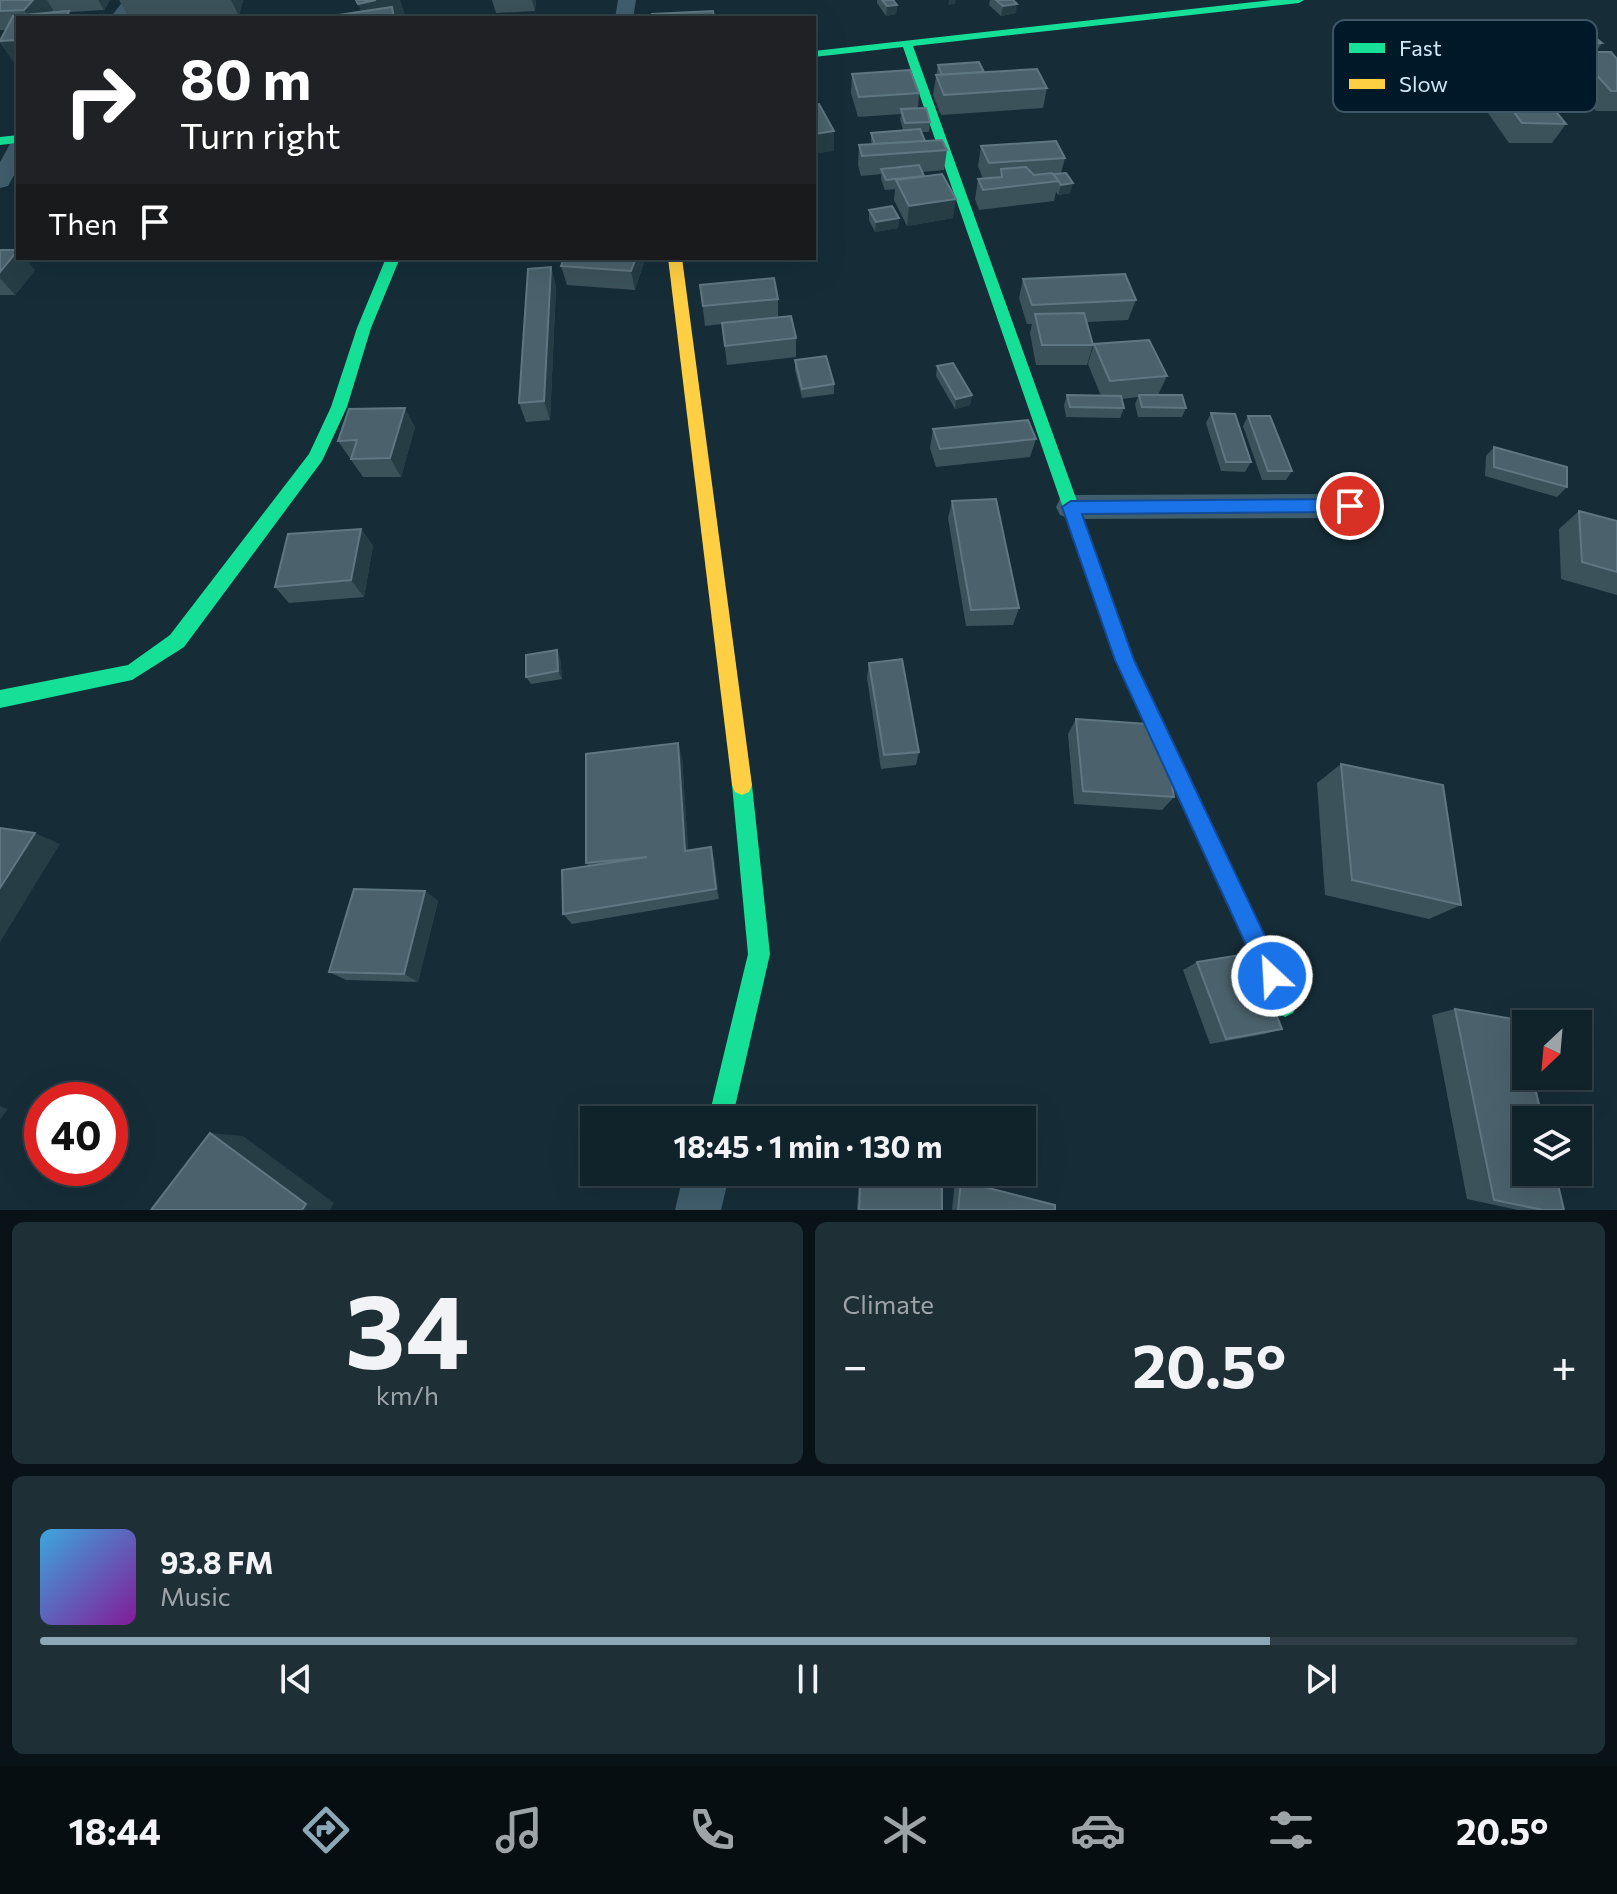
<!DOCTYPE html>
<meta charset="utf-8">
<style>
body{margin:0;font-family:Commissioner,sans-serif;background:#1e2f36;color:#f1f3f6;height:100vh;display:flex;flex-direction:column;font-size:30px;white-space:nowrap}
*{box-sizing:border-box;margin:0}
p{font-size:26px;color:#9ca4a8}
.icon{flex:none;width:44px;height:44px;fill:none;stroke:currentColor;stroke-width:2;stroke-linecap:round;stroke-linejoin:round}
.map{position:relative;height:1210px;overflow:hidden}
.side{display:flex;flex-direction:column;gap:12px;padding:12px;background:#091317;flex:1}
.side>*{flex:none}
.hud{position:absolute;left:16px;top:16px;width:800px;height:244px;border-radius:0px;box-shadow:0 8px 32px #0002,0 0 0 2px #303f47;background:#202124;color:#fff;overflow:hidden}
.needle{width:52px;rotate:206deg}
.controls{position:absolute;left:1512px;top:1010px;display:grid;gap:16px}
.controls a{display:grid;place-items:center;width:80px;height:80px;border-radius:0px;background:#10222a;box-shadow:0 8px 32px #0002,0 0 0 2px #303f47;font-size:40px}
.speed{position:absolute;left:24px;top:1082px;display:flex;gap:16px;font-size:40px;font-weight:700;text-align:center}
.speed>*{display:grid;place-content:center;width:104px;height:104px;border-radius:50%;background:#10222a;box-shadow:0 8px 32px #0002,0 0 0 2px #303f47;line-height:1}
.speed .limit{border:12px solid #d22;background:#fff;color:#111}
.pin{position:absolute;display:grid;place-items:center;width:68px;height:68px;color:#fff;margin:-34px;border:4px solid #fff;border-radius:50%;box-shadow:0 2px 8px #0007}
.me{position:absolute;width:88px;margin:-44px;rotate:335deg;stroke-linejoin:round;filter:drop-shadow(0 0 6px #0008)}
.turn{display:flex;align-items:center;gap:28px;height:168px;padding:0 32px;font-size:36px}
.turn .icon{width:104px;height:104px;stroke-width:2.5}
.turn b{display:block;font-size:56px;line-height:68px}
.then{display:flex;align-items:center;height:76px;padding:0 32px;background:#0003;gap:16px;font-size:30px}
.big{font-size:60px;font-weight:700;line-height:1.1}
.side .tile{flex:1;display:flex;flex-direction:column;justify-content:center;gap:12px;min-width:0;padding:0 28px;border-radius:12px;background:#1e2f36}
.side .dial{align-items:center;gap:0}
.dial b{font-size:104px;line-height:1}
.song{display:flex;align-items:center;gap:24px}
.cover{width:96px;height:96px;border-radius:12px;background:linear-gradient(135deg,hsl(200 70% 55%),hsl(290 70% 35%))}
.played{height:8px;border-radius:4px;background:linear-gradient(90deg,#8ca7b5 80%,#303f47 80%)}
.keys{display:flex;justify-content:space-around;direction:ltr}
.heat{display:flex;justify-content:space-between;align-items:center;font-size:44px;direction:ltr}
.side .tiles{flex:1;display:grid;gap:12px;grid-template-columns:1fr 1fr}
.tile:last-child{grid-column:span 2}
.trip{position:absolute;left:580px;top:1106px;width:456px;height:80px;border-radius:0px;background:#10222a;box-shadow:0 8px 32px #0002,0 0 0 2px #303f47;font-weight:700;line-height:80px;text-align:center}
.dock{display:flex;height:128px;justify-content:space-around;align-items:center;background:#060e11;color:#9ca4a8}
.dock .icon{width:56px;height:56px}
.dock .selected{color:#8ca7b5}
.dock b{font-size:36px;color:#f1f3f6}
.map>svg:first-child{display:block}
.lines{fill:none;stroke-linecap:round;stroke-linejoin:round}
.street{fill:#415e6d;fill-rule:evenodd}
.fast{fill:#16e098;fill-rule:evenodd}
.slow{fill:#ffcf43;fill-rule:evenodd}
.wall{fill:#3c525b}
.shaded-wall{fill:#263d46}
.building{fill:#4b626c;stroke:#5f7782;stroke-width:2}
.route{fill:#1a73e8;stroke:#114b97;stroke-width:2}
.key{fill:#001929;stroke:#3d5767;stroke-width:2}
.key-label{font-size:22px;fill:#cbe8f9}
</style>
<div class="map">
<svg width="1617" height="1210" viewBox="0 0 1617 1210">
<rect width="100%" height="100%" fill="#162d38"/>
<g class="lines">
<g class="street">
<polygon points="124,0 143,0 129,18 110,18"/>
<polygon points="618,0 636,0 633,18 615,18"/>
<polygon points="18,143 18,168 8,186 0,188 0,162 10,144"/>
<polygon points="1350,494 1361,498 1365,506 1361,514 1350,518 1071,519 1060,515 1056,507 1060,499 1071,495"/>
<polygon points="684,1172 730,1172 721,1210 675,1210"/>
</g>
<g class="fast">
<polygon points="1272,0 1304,0 1299,3 913,46 1090,537 1087,542 1075,542 903,47 814,57 814,51"/>
<polygon points="18,135 18,143 0,145 0,137"/>
<polygon points="386,258 400,258 371,328 347,407 322,461 184,647 132,680 0,708 0,690 128,665 170,635 309,454 331,407 357,328"/>
<polygon points="1173,756 1180,758 1293,997 1297,1005 1293,1013 1285,1017 1277,1013 1163,765 1166,758"/>
<polygon points="742,775 749,778 752,785 770,954 732,1120 708,1120 748,954 732,785 735,778"/>
</g>
<g class="slow">
<polygon points="668,258 682,258 752,785 749,792 742,795 735,792 732,785"/>
<polygon points="1081,530 1090,537 1134,660 1183,765 1180,772 1173,774 1166,772 1116,660 1072,537"/>
</g>
</g>
<g class="wall">
<polygon points="0,0 110,0 104,10 70,12 13,61 0,42 6,30 0,30"/>
<polygon points="119,0 243,0 239,16 211,18 129,18"/>
<polygon points="492,0 536,0 535,11 496,13"/>
<polygon points="877,0 893,0 897,5 896,14 886,16 877,3"/>
<polygon points="990,0 1013,0 1016,13 1001,16 989,5"/>
<polygon points="1549,30 1602,43 1596,52 1617,59 1617,111 1596,111 1562,72 1574,55 1561,55 1543,39"/>
<polygon points="938,65 984,72 1047,88 1043,108 941,115 933,95"/>
<polygon points="852,74 919,93 918,108 930,122 929,132 921,132 925,141 947,150 944,170 922,172 924,176 953,218 907,226 894,200 895,189 885,190 881,179 881,174 861,176 858,165 859,145 871,144 871,133 903,130 900,119 901,114 858,117 851,93"/>
<polygon points="1491,81 1566,124 1552,143 1509,143 1479,100"/>
<polygon points="981,146 1065,158 1061,173 1070,193 1058,195 1056,192 1054,201 979,210 975,199 978,179 983,179 978,166"/>
<polygon points="869,210 899,218 898,228 875,232 869,220"/>
<polygon points="0,250 35,270 15,295 0,295"/>
<polygon points="564,258 644,258 644,262 635,290 567,285 561,266"/>
<polygon points="551,267 556,287 550,420 526,422 519,403"/>
<polygon points="1023,279 1136,300 1128,320 1087,322 1093,345 1087,365 1036,365 1030,333 1032,324 1027,324 1019,298"/>
<polygon points="700,285 778,299 778,317 796,338 796,357 727,365 722,324 705,326"/>
<polygon points="1094,344 1167,376 1158,395 1186,408 1182,417 1138,417 1135,404 1138,397 1122,399 1124,408 1120,418 1066,417 1064,405 1067,395 1101,396 1088,364"/>
<polygon points="795,360 834,384 834,394 802,398 795,370"/>
<polygon points="937,366 972,395 970,405 955,409 936,376"/>
<polygon points="1211,413 1251,462 1245,472 1221,471 1206,423"/>
<polygon points="1248,416 1292,471 1286,480 1262,480 1243,426"/>
<polygon points="415,427 401,477 363,477 338,441"/>
<polygon points="933,429 1036,439 1030,457 936,467 930,448"/>
<polygon points="1494,447 1567,487 1557,497 1485,476 1486,456"/>
<polygon points="952,501 1019,608 1013,625 966,626 948,518"/>
<polygon points="1579,511 1617,521 1617,595 1561,579 1559,529"/>
<polygon points="361,529 373,546 364,597 289,603 275,587"/>
<polygon points="560,658 562,679 531,684 526,677"/>
<polygon points="869,663 919,752 916,765 881,769 867,678"/>
<polygon points="1076,719 1174,797 1162,810 1074,804 1068,734"/>
<polygon points="682,757 688,850 714,858 719,899 572,924 563,914 589,866 586,863"/>
<polygon points="1341,764 1461,905 1429,919 1325,895 1317,783"/>
<polygon points="425,891 438,901 418,982 346,980 329,972"/>
<polygon points="1197,962 1282,1029 1265,1034 1210,1044 1183,970"/>
<polygon points="1455,1009 1564,1210 1518,1210 1467,1199 1432,1015"/>
<polygon points="859,1176 861,1176 942,1210 857,1210"/>
<polygon points="955,1181 961,1181 1055,1210 952,1210"/>
</g>
<g class="shaded-wall">
<polygon points="33,0 47,0 53,10 46,18 29,18 24,10"/>
<polygon points="98,0 110,0 104,10"/>
<polygon points="231,0 243,0 239,16"/>
<polygon points="376,0 400,0 405,14 396,16 396,18 363,18 358,4"/>
<polygon points="532,0 536,0 535,11"/>
<polygon points="949,0 956,0 955,4 948,5"/>
<polygon points="1017,4 1016,13 1001,16 1003,6"/>
<polygon points="897,5 896,14 886,16 887,6"/>
<polygon points="69,11 74,18 66,18"/>
<polygon points="18,40 18,60 13,61 0,41"/>
<polygon points="834,131 834,151 814,154 814,134"/>
<polygon points="1073,183 1070,193 1058,195 1061,185"/>
<polygon points="956,199 953,218 907,226 909,206"/>
<polygon points="899,218 898,228 875,232 876,222"/>
<polygon points="18,250 18,258 25,258 35,270 15,295 0,278 0,272"/>
<polygon points="636,258 644,258 644,262 635,290 631,271"/>
<polygon points="551,267 556,287 550,420 544,401"/>
<polygon points="972,395 970,405 955,409 956,399"/>
<polygon points="405,408 415,427 401,477 390,458"/>
<polygon points="361,529 373,546 364,597 351,580"/>
<polygon points="557,650 560,658 562,679 558,671"/>
<polygon points="678,743 682,757 689,862 685,851"/>
<polygon points="35,833 60,844 0,942 0,888"/>
<polygon points="711,847 714,858 719,899 716,889"/>
<polygon points="425,891 438,901 418,982 404,974"/>
<polygon points="0,1106 8,1109 0,1120"/>
<polygon points="210,1133 243,1136 334,1203 330,1210 302,1210"/>
</g>
<g class="building">
<polygon points="0,0 33,0 24,10 0,11"/>
<polygon points="356,0 376,0 358,4"/>
<polygon points="882,0 893,0 897,5 887,6"/>
<polygon points="996,0 1013,0 1017,4 1003,6"/>
<polygon points="392,7 394,18 331,18 331,16"/>
<polygon points="69,11 66,18 18,18 18,40 0,41 13,16"/>
<polygon points="713,11 714,18 652,18 652,14"/>
<polygon points="1583,28 1602,43 1568,46 1549,30"/>
<polygon points="1576,52 1611,52 1617,59 1617,91 1611,91"/>
<polygon points="979,62 984,72 942,75 938,65"/>
<polygon points="1037,69 1047,88 944,95 936,75"/>
<polygon points="910,70 919,93 859,97 852,74"/>
<polygon points="1491,81 1532,82 1566,124 1522,123"/>
<polygon points="819,104 834,131 814,134 814,105"/>
<polygon points="926,108 930,122 905,123 901,109"/>
<polygon points="920,129 925,141 875,144 871,133"/>
<polygon points="942,140 947,150 862,156 859,145"/>
<polygon points="1056,141 1065,158 989,163 981,146"/>
<polygon points="919,165 924,176 886,180 881,169"/>
<polygon points="1026,167 1034,175 1052,173 1059,181 983,190 978,179 1002,177 1001,169"/>
<polygon points="1066,173 1073,183 1061,185 1054,174"/>
<polygon points="942,174 956,199 909,206 896,180"/>
<polygon points="892,206 899,218 876,222 869,210"/>
<polygon points="0,250 18,250 0,272"/>
<polygon points="564,258 636,258 631,271 561,266"/>
<polygon points="551,267 544,401 519,403 528,269"/>
<polygon points="1125,274 1136,300 1032,305 1023,279"/>
<polygon points="774,278 778,299 703,306 700,285"/>
<polygon points="1084,313 1093,345 1042,345 1035,314"/>
<polygon points="791,316 796,338 725,346 722,323"/>
<polygon points="1149,340 1167,376 1110,381 1094,344"/>
<polygon points="826,356 834,384 802,389 795,360"/>
<polygon points="953,363 972,395 956,399 937,366"/>
<polygon points="1067,395 1121,396 1124,408 1070,407"/>
<polygon points="1139,395 1182,395 1186,408 1142,407"/>
<polygon points="405,408 390,458 351,459 357,440 338,441 349,409"/>
<polygon points="1211,413 1235,414 1251,462 1226,462"/>
<polygon points="1248,416 1270,416 1292,471 1268,471"/>
<polygon points="1028,420 1036,439 940,449 933,429"/>
<polygon points="1494,447 1567,467 1567,487 1494,467"/>
<polygon points="996,499 1019,608 971,610 952,501"/>
<polygon points="1579,511 1617,521 1617,572 1582,562"/>
<polygon points="361,529 351,580 275,587 288,534"/>
<polygon points="557,650 558,671 526,677 526,655"/>
<polygon points="902,659 919,752 884,755 869,663"/>
<polygon points="1076,719 1162,725 1174,797 1083,791"/>
<polygon points="678,743 685,851 711,847 716,889 563,914 562,870 647,857 586,863 586,754"/>
<polygon points="1341,764 1443,785 1461,905 1352,880"/>
<polygon points="0,828 35,833 0,888"/>
<polygon points="354,889 425,891 404,974 329,972"/>
<polygon points="1252,953 1282,1029 1226,1039 1197,962"/>
<polygon points="1455,1009 1519,1020 1526,1050 1526,1076 1532,1076 1543,1120 1526,1120 1526,1172 1555,1172 1564,1210 1543,1210 1494,1200"/>
<polygon points="210,1133 306,1204 302,1210 151,1210"/>
<polygon points="861,1176 942,1187 942,1210 859,1210"/>
<polygon points="961,1181 1055,1205 1055,1210 958,1210"/>
</g>
<polygon class="route" points="1350,499 1358,506 1350,512 1082,514 1134,660 1284,976 1280,984 1272,988 1264,984 1115,660 1062,507 1071,501"/>
<rect x="1333" y="20" width="264" height="92" rx="12" class="key"/>
<rect x="1349" y="43" width="36" height="10" fill="#16e098"/>
<rect x="1349" y="79" width="36" height="10" fill="#ffcf43"/>
<g class="key-label">
<text x="1399" y="56">Fast</text>
<text x="1399" y="92">Slow</text>
</g>
</svg>
<div class="controls">
<a><svg class="needle" viewBox="-14 -14 28 28"><path d="M0-13l5 13h-10z" fill="#e53935"/><path d="M0 13l5-13h-10z" fill="#9ca4a8"/></svg></a>
<a><svg class="icon" aria-label="layers" viewBox="0 0 24 24"><path d="M12 4l9 5-9 5-9-5zM3 14l9 5 9-5"/></svg></a>
</div>
<div class="speed"><div class="limit">40</div></div>
<div class="pin" style="left:1350px;top:506px;background:#d93025"><svg class="icon" aria-label="arrive" viewBox="0 0 24 24"><path d="M6 21V4h12l-3 4 3 4H6"/></svg></div>
<svg class="me" style="left:1272px;top:976px" viewBox="-20 -20 40 40"><circle r="17" fill="#1a73e8" stroke="#fff" stroke-width="3"/><path d="M0-11L8 9 0 5-8 9z" fill="#fff"/></svg>
<div class="trip">18:45 · 1 min · 130 m</div>
<div class="hud">
<div class="turn"><svg class="icon" aria-label="right" viewBox="0 0 24 24"><path d="M7 20v-9h11M14 6l5 5-5 5"/></svg><div><b>80 m</b>Turn right</div></div>
<div class="then">Then<svg class="icon" aria-label="arrive" viewBox="0 0 24 24"><path d="M6 21V4h12l-3 4 3 4H6"/></svg></div>
</div>
</div>
<section class="side">
<div class="tiles">
<div class="tile dial"><b>34</b><p>km/h</p></div>
<div class="tile"><p>Climate</p>
<div class="heat"><a>−</a><b class="big">20.5°</b><a>+</a></div>
</div>
<div class="tile">
<div class="song"><i class="cover"></i><div><b>93.8 FM</b><p>Music</p></div></div>
<div class="played"></div>
<div class="keys"><svg class="icon" aria-label="previous" viewBox="0 0 24 24"><path d="M18 5L8 12l10 7zM5 5v14"/></svg><svg class="icon" aria-label="pause" viewBox="0 0 24 24"><path d="M8 5v14M16 5v14"/></svg><svg class="icon" aria-label="next" viewBox="0 0 24 24"><path d="M6 5l10 7-10 7zM19 5v14"/></svg></div>
</div>
</div>
</section>
<nav class="dock">
<b>18:44</b>
<svg class="icon selected" aria-label="directions" viewBox="0 0 24 24"><path d="M12 3l9 9-9 9-9-9zM9 14v-3h6M13 9l2 2-2 2"/></svg>
<svg class="icon" aria-label="music" viewBox="0 0 24 24"><path d="M9 18V5l10-2v13"/><circle cx="6" cy="18" r="3"/><circle cx="16" cy="16" r="3"/></svg>
<svg class="icon" aria-label="phone" viewBox="0 0 24 24"><path d="M5 4h4l2 5-3 2q2 4 5 5l2-3 5 2v4C11 20 4 13 5 4z"/></svg>
<svg class="icon" aria-label="climate" viewBox="0 0 24 24"><path d="M12 3v18M4 7l16 10M4 17L20 7"/></svg>
<svg class="icon" aria-label="car" viewBox="0 0 24 24"><path d="M5 17H2v-5l4-1 3-4h7l3 4 3 1v5h-3M9 17h6M6 11h13"/><circle cx="7" cy="17" r="2"/><circle cx="17" cy="17" r="2"/></svg>
<svg class="icon" aria-label="filters" viewBox="0 0 24 24"><path d="M4 7h16M4 17h16"/><circle cx="9" cy="7" r="2"/><circle cx="15" cy="17" r="2"/></svg>
<b>20.5°</b>
</nav>
